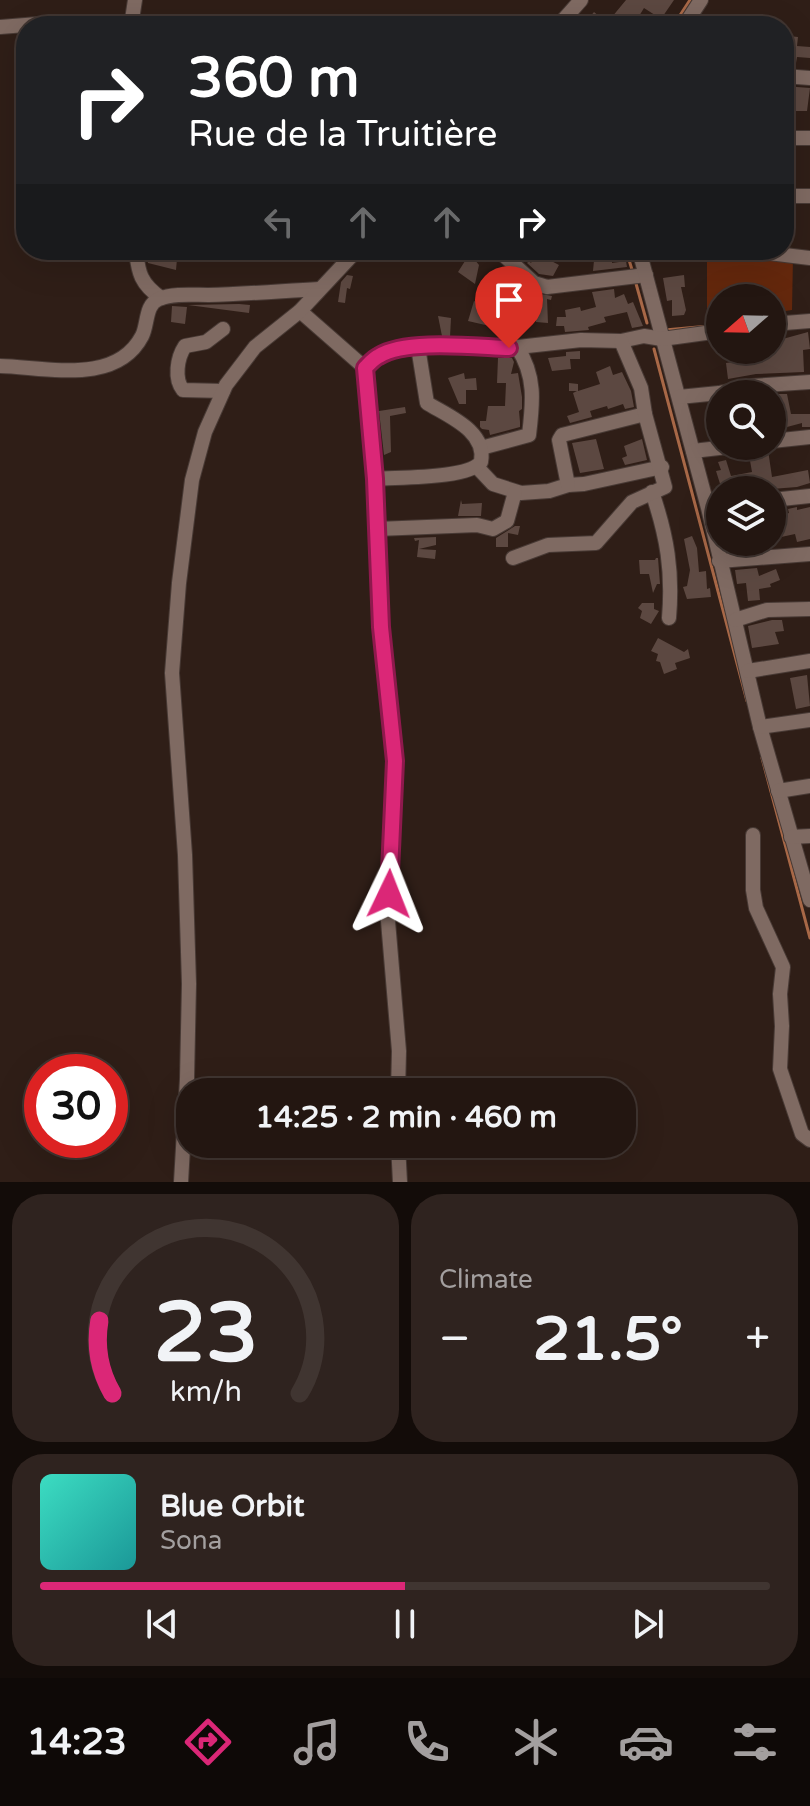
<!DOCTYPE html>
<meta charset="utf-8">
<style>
body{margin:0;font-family:"Varela Round",sans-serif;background:#2f231f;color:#f1f3f6;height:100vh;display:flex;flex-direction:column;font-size:30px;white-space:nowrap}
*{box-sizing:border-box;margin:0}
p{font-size:26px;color:#a39f9f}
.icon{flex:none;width:44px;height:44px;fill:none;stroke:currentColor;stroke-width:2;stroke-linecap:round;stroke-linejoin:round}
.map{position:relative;height:1182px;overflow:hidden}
.sheet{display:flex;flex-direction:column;gap:12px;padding:12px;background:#130c09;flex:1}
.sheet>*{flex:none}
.banner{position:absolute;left:16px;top:16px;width:778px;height:244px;border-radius:32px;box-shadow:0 8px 32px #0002,0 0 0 2px #403531;background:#202124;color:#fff;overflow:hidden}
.needle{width:52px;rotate:250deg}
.buttons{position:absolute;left:706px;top:284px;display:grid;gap:16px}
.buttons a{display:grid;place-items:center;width:80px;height:80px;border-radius:50%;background:#231611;box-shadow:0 8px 32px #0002,0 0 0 2px #403531;font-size:40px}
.speed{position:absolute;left:24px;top:1054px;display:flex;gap:16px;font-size:40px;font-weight:700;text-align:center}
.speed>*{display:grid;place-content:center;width:104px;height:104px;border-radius:50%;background:#231611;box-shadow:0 8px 32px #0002,0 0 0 2px #403531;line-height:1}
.speed .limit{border:12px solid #d22;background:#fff;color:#111}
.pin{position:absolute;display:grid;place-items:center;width:68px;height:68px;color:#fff;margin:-82px -34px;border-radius:50% 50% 50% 0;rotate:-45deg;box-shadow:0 0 8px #0007}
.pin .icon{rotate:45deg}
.me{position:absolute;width:88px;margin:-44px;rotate:2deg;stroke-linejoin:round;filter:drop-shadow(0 0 6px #0008)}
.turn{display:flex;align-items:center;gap:28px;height:168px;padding:0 40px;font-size:36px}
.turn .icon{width:104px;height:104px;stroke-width:2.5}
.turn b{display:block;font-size:56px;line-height:68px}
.lanes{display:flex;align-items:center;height:76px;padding:0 40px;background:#0003;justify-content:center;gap:40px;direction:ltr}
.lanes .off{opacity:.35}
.big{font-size:60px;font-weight:800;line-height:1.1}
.sheet .widget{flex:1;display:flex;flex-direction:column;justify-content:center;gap:12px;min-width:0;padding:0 28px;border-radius:32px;background:#2f231f}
.sheet .dial{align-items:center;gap:0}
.dial svg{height:208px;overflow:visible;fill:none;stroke:#403531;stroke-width:7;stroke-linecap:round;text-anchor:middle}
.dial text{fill:#f1f3f6;stroke:none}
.song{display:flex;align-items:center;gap:24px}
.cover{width:96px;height:96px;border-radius:12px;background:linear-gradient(135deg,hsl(170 70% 55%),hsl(180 70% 35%))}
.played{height:8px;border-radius:4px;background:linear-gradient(90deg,#db2777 50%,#403531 50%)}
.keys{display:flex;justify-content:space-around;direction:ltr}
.heat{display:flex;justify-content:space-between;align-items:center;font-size:44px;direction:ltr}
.sheet .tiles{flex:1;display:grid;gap:12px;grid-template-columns:1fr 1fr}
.widget:last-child{grid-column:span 2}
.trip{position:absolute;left:176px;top:1078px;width:460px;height:80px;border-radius:32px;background:#231611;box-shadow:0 8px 32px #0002,0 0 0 2px #403531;font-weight:800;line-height:80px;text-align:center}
.tab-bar{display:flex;height:128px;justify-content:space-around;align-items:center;background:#0e0907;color:#a39f9f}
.tab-bar .icon{width:56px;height:56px}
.tab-bar .selected{color:#db2777}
.tab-bar b{font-size:36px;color:#f1f3f6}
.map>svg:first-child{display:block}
.green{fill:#65280d}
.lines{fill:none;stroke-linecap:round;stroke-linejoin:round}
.stream{stroke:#a86847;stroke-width:3}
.building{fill:#5c4841}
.minor-casing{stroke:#483a35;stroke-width:16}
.minor{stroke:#7f6a62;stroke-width:14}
.route-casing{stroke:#8e194d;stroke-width:20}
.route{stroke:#db2777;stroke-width:14}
</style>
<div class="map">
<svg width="810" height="1182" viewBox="0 0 810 1182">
<rect width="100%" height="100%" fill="#2f1e17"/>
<polygon class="green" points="707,250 744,250 793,257 792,310 772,313 772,298 720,298 720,318 707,320"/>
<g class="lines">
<g class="stream">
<polyline points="673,26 690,0"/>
<polyline points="626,250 633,273"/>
<polyline points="635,280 647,323"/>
<polyline points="665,330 709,326"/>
<polyline points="654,349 747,701"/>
<polyline points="762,758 810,938"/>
</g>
</g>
<g class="building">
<polygon points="626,0 674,0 663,16 660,14 658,17 644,8 636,21 644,26 599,26 589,18 594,12 607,23"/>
<polygon points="789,36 798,37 797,46 810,47 810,58 797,57 796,63 784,62 784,50 787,50"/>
<polygon points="784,86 810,88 807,111 795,111 793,128 784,128"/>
<polygon points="467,250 479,265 475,284 458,272 465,261 461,257"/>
<polygon points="595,250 612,250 612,263 626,261 627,267 593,271"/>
<polygon points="156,252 164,253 162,259 177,259 176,270 148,263 147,258 154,258"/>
<polygon points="536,253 559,265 553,276 539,274 527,263 529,261 531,263"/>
<polygon points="347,275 353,276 350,289 347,288 345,303 338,302 341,282"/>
<polygon points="684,275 685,287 681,287 686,310 684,315 672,316 672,300 667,301 663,278"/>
<polygon points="614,289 615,298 624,294 628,304 633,302 643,326 632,328 627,312 604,317 606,322 588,327 589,330 565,332 564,326 556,326 557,317 566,317 565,310 580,307 581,311 596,307 592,292"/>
<polygon points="530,292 552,296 551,300 547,299 548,323 536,322 536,315 518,316 510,311 519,294 522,293 528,296"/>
<polygon points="474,301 497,310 493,320 494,327 468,321"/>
<polygon points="188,305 239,304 250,305 249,313"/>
<polygon points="172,306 187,307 185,324 171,322"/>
<polygon points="438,316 451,318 450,337 442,336"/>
<polygon points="808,332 810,349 803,350 804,372 756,374 728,379 726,363 748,360 746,350 772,350 780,346 779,340"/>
<polygon points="580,351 580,359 570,359 571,369 552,371 548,358 566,356 566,352"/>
<polygon points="498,358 512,358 514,362 511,374 518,373 522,397 522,409 519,411 520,422 520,427 490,435 489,430 482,429 480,427 480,421 486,421 488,406 505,406 506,383 497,383"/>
<polygon points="610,366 613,375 622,372 631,391 634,407 625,409 623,404 608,409 607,406 590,411 592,417 570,423 567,416 579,412 573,393 577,391 569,391 569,383 578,384 578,391 600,384 596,372"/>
<polygon points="464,373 465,379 476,378 477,390 466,390 466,404 459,404 448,378"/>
<polygon points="775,394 787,394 791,414 810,414 810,427 802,427 802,423 772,431 772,409 777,409"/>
<polygon points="405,407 406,413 390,416 391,452 384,455 379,411"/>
<polygon points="596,439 604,469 580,473 572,443"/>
<polygon points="642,439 647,460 625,465 622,458 627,456 624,446"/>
<polygon points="764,446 768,450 772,477 808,470 810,483 797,487 757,490 755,482 722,490 716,471 721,470 718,462 726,460 731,476 752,472 748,449"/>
<polygon points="461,500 462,504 482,503 481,516 458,516"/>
<polygon points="797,507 797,510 810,507 810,539 797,542 795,534 772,539 772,517 789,513 788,509"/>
<polygon points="515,526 520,526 518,535 508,533 508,547 496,547 496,538"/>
<polygon points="692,536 697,548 699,572 706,571 707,589 710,588 711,597 687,599 683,587 687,586 690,570 684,539"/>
<polygon points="436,537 436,545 419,549 436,550 435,559 417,557 419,540 415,541 414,538"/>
<polygon points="656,558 658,558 660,584 657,584 653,593 649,574 640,574 639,560 655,560"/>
<polygon points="757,568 759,576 776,569 780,580 770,584 771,587 759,589 760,600 748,601 746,583 737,584 735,570"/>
<polygon points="642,603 654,603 654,609 659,611 651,624 640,618 642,611 638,608"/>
<polygon points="772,620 782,620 784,631 775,632 779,644 752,648 748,626"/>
<polygon points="658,638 684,652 688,649 690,658 675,663 677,669 664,674 660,662 656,661 658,654 651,651"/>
<polygon points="807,675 810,706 796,709 790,678"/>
</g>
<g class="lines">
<defs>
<g id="minor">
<polyline points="131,26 135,0"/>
<polyline points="558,26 581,0"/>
<polyline points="684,26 701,0"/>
<polyline points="0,27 38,24 94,26"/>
<polyline points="784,76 810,78"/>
<polyline points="784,138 810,138"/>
<polyline points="784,196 810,196"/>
<path d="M136 250C138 273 141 284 161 298"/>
<polyline points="498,250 534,283 547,287 646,275"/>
<polyline points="639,250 708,508 760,727 810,900"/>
<polyline points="744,250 810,258"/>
<polyline points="300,311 365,368 375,479 381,627 395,761 388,921 399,1051 398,1092"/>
<polyline points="772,324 810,321"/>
<path d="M223 329 206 342 185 346C177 358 174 379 183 390L223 391"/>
<path d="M0 366C45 367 116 386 142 336 148 325 145 304 159 299 173 293 193 295 208 295 245 294 282 291 319 289"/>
<polyline points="365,368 378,356 392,351 425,346 509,348 581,340 621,341 644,336 662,339 720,331"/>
<polyline points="679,397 719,393 752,386 810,382"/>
<polyline points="772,441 810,437"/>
<path d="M481 448 529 435C533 402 536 376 517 347"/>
<polyline points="693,451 736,446"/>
<polyline points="477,467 493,484 521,493 549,491 568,485 584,484 662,467"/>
<path d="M375 479C398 477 468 479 481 462 487 431 448 416 427 403L418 347"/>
<polyline points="568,485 559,440 562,435 645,414"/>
<path d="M652 492C667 536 673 571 669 618"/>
<polyline points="772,500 810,496"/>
<polyline points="377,529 477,525 493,529 507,521 515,492"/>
<polyline points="513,558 548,545 596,543 632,502 665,487 645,414 641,388 621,341"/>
<polyline points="719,561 810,554"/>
<polyline points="735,620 767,610 810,609"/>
<polyline points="748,671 810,661"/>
<polyline points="760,727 810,720"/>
<polyline points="778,791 810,786"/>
<polyline points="753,835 753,890 756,908 783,967 780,994 782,1026 780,1069 802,1134 810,1140"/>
<polyline points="791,837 810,836"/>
<polyline points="398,1144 400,1182"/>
<polyline points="181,1182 187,1079 189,984 185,855 172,673 179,583 192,480 205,432 226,385 255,347 300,311 357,250"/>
</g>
</defs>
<use href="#minor" class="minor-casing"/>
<use href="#minor" class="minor"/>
</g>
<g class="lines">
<defs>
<path id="route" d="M389 894 395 761 381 627 375 479 365 368C369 364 374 358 379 356 406 339 476 347 509 348"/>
</defs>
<use href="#route" class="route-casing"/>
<use href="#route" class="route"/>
</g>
</svg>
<div class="buttons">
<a><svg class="needle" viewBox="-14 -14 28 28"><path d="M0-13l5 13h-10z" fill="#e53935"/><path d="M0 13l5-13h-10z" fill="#a39f9f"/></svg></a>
<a><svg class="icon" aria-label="search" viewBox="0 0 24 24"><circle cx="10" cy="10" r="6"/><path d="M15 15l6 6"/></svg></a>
<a><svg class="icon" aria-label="layers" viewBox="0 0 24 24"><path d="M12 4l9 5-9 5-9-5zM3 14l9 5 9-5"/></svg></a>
</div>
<div class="speed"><div class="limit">30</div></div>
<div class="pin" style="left:509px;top:348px;background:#d93025"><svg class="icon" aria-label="arrive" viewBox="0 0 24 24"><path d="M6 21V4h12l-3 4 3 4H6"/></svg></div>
<svg class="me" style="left:389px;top:894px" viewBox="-20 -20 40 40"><path d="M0-17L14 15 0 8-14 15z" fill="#db2777" stroke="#fff" stroke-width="4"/></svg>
<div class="trip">14:25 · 2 min · 460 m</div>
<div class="banner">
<div class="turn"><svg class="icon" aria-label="right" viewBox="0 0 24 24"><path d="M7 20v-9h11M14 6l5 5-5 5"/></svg><div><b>360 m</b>Rue de la Truitière</div></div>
<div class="lanes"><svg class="icon off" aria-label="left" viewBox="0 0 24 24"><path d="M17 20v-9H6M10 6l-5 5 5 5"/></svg><svg class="icon off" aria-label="ahead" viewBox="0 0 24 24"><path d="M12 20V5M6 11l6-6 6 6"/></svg><svg class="icon off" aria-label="ahead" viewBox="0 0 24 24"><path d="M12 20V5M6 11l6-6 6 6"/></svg><svg class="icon" aria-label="right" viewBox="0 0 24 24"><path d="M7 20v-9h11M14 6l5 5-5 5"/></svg></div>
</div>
</div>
<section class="sheet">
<div class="tiles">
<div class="widget dial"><svg viewBox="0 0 100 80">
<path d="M14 69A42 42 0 1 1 86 69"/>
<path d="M14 69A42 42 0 0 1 9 41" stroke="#db2777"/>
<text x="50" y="56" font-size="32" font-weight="700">23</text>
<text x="50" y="72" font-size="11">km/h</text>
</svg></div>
<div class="widget"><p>Climate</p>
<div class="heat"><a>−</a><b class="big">21.5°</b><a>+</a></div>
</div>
<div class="widget">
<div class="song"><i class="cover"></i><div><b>Blue Orbit</b><p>Sona</p></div></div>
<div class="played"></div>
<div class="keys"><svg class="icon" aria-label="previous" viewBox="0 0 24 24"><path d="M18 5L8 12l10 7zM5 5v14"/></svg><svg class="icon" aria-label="pause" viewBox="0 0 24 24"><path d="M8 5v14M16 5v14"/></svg><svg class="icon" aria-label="next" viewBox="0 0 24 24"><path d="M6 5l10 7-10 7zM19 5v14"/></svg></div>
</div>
</div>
</section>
<nav class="tab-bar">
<b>14:23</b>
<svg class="icon selected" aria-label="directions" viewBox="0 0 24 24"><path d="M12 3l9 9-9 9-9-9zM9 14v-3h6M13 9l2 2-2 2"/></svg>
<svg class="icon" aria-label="music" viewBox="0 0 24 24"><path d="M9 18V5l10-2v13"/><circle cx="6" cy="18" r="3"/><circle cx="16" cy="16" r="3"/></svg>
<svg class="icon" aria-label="phone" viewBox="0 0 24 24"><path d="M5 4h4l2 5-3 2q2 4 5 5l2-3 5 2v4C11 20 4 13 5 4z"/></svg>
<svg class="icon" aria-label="climate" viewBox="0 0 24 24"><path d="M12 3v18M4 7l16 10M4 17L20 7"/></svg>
<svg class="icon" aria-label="car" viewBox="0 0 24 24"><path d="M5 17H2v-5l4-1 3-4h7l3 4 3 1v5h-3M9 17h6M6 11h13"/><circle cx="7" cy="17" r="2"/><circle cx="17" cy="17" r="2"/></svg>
<svg class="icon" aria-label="filters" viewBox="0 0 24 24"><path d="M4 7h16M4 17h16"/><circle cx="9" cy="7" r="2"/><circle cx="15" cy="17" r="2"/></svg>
</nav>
